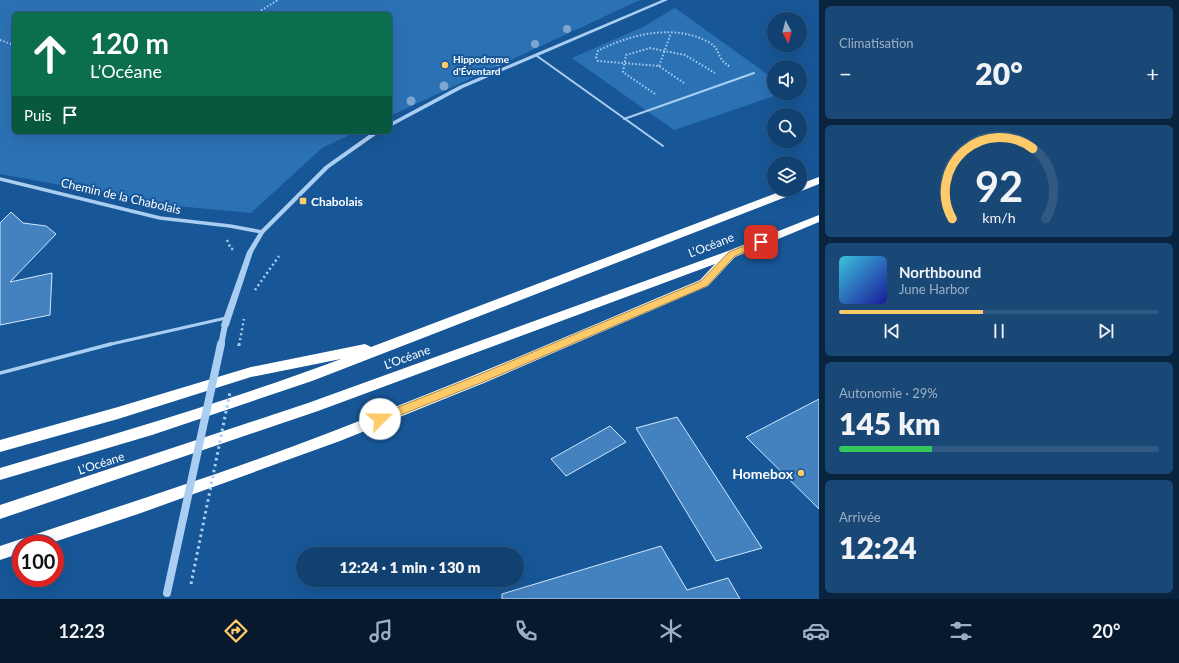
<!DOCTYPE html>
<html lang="fr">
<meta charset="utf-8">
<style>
body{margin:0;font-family:Lato,sans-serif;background:#1a4876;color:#f1f3f6;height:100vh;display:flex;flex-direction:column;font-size:15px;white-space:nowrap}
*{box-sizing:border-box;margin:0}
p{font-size:13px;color:#9cafc3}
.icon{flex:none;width:22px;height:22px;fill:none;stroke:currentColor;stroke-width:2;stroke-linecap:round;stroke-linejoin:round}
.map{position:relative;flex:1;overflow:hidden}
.sheet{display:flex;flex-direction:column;gap:6px;padding:6px;background:#09243e;width:360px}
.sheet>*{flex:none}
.banner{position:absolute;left:12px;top:12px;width:380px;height:122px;border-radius:6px;box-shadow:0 4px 16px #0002,0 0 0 1px #305a84;background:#0b6e4f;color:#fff;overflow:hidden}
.needle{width:26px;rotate:173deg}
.fabs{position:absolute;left:767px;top:12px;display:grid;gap:8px}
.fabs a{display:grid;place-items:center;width:40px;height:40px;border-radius:50%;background:#114171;box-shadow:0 4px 16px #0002,0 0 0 1px #305a84;font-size:20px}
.speed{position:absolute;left:12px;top:535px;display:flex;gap:8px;font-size:20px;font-weight:700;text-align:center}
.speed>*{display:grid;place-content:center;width:52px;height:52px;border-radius:50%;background:#114171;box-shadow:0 4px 16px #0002,0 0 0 1px #305a84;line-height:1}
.speed .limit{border:6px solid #d22;background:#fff;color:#111}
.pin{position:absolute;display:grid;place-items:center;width:34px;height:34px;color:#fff;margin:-17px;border-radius:8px;box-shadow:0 2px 6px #0006}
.me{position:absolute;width:44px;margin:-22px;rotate:68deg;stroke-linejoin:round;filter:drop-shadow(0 0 3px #0008)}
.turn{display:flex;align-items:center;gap:14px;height:84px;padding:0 12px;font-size:18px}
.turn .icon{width:52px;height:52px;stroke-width:2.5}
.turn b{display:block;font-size:28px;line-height:34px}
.then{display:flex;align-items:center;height:38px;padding:0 12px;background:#0003;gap:8px;font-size:15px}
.big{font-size:30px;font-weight:800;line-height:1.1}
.sheet .card{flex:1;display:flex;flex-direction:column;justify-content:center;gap:6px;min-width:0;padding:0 14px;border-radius:6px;background:#1a4876}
.sheet .dial{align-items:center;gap:0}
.dial svg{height:104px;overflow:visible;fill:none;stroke:#305a84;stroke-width:7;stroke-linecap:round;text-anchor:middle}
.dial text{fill:#f1f3f6;stroke:none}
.song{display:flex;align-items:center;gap:12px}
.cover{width:48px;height:48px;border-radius:6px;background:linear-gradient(135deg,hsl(190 70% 55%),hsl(240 70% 35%))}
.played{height:4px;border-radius:2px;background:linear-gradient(90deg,#ffcb6a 45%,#305a84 45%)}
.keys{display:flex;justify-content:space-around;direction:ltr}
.heat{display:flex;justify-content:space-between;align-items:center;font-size:22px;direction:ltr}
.charge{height:6px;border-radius:3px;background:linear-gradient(90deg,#34c759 29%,#305a84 0)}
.trip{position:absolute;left:296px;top:547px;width:228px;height:40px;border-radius:20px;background:#114171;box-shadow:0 4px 16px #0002,0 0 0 1px #305a84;font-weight:800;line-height:40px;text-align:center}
.dock{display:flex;height:64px;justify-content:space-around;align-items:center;background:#071a2d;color:#9cafc3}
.dock .icon{width:28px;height:28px}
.dock .current{color:#ffcb6a}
.dock b{font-size:18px;color:#f1f3f6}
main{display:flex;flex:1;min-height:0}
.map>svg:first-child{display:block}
.green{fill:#2b72b5}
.building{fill:#4482bf;stroke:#d1e7fc}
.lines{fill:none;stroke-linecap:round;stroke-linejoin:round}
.path-far1{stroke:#aacef1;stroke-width:2;stroke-dasharray:1.5 2;stroke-linecap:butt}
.path{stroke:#aacef1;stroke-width:2.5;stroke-dasharray:2 3;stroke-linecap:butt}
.service-far2{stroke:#aacef1;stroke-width:2}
.service-far1{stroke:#aacef1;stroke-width:3}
.service{stroke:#aacef1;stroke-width:3.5}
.minor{stroke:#aacef1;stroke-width:3.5}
.tertiary{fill:#aacef1;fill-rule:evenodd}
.motorway{fill:#fff;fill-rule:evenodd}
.path-bridge-far1{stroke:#aacef1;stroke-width:2.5;stroke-dasharray:2 3;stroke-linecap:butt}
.path-bridge{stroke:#aacef1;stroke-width:3;stroke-dasharray:2.5 3.5;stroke-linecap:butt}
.tertiary-bridge-far1{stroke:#aacef1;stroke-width:6}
.tertiary-bridge{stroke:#aacef1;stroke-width:8}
.tree{fill:#7da6cf}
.route{fill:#ffcb6a;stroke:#a68445}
.poi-dot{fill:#ffcb6a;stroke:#175797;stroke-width:1.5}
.labels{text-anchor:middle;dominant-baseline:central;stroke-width:4;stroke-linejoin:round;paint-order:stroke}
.far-poi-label{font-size:10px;font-weight:bold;fill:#fff;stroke:#175797;text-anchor:start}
.street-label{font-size:12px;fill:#fff;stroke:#175797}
.poi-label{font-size:12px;font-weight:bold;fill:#fff;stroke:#175797;text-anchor:start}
.near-poi-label{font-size:14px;font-weight:bold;fill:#fff;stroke:#175797;text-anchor:end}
</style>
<main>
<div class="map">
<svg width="819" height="599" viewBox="0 0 819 599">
<rect width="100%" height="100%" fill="#175797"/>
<g class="green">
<polygon points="0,0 640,0 390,116 390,14 14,14 14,132 356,132 322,148 251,213 176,206 0,174"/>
<polygon points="675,8 774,79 774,93 783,93 674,130 572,58 643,27"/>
</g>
<g class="building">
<polygon points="11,212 23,223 46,226 56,234 10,282 52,273 50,315 0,325 0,223"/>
<polygon points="819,399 819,509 746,437"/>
<polygon points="677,417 762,548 716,561 636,428"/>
<polygon points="610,426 626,442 566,476 551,459"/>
<polygon points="661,546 687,590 728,578 740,599 502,599 502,594"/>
</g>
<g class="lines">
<g class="path-far1">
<polyline points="255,14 278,0"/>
<polyline points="0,40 14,45"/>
<polyline points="659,66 671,33"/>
<path d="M684 83 659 66 598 61 596 57 598 51C630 34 676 23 710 43 721 49 716 60 731 67"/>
<polyline points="655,94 623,72 626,55 650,48 685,55 715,73"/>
</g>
<g class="path">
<polyline points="227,240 231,249 234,249"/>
<polyline points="255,290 279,256"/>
</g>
<g class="service-far2">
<polyline points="537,56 663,146"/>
<polyline points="624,119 754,73"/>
</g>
<polyline class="service-far1" points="107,345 226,318"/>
<polyline class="service" points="0,373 111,344"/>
<polyline class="minor" points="0,179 160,218 230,226 262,232"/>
<g class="tertiary">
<polygon points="662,0 668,0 463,88 390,127 390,123 459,86"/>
<polygon points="373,132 380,132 329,168 264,233 253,252 229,325 228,327 222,327 221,325 247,252 260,231 325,166"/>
</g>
<g class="motorway">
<path d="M819 177V184L804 190 312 381 152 435 0 480V468C115 434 229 401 341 359L251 377 118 419 0 452V440L118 407 251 367 365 344 371 347 787 189H800V184Z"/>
<path d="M819 215V222L735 257 708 286 484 383 340 441 141 513 48 544H21V553L0 560V546C110 509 222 474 331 432 455 385 577 332 700 280L715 264 318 411 0 519V505L308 403 728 251Z"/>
</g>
<polyline class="path-bridge-far1" points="239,345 244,319"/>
<g class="path-bridge">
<polyline points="239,346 239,344"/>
<polyline points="191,584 230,392"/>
</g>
<polyline class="tertiary-bridge-far1" points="221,345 225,325"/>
<polyline class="tertiary-bridge" points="167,593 221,344"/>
</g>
<g class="tree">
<circle cx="567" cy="29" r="4"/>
<circle cx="535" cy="44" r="4"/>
<circle cx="498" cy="62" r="4"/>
<circle cx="444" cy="86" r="4.5"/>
<circle cx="411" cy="101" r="4.5"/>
</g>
<polygon class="route" points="761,239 764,240 765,242 764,244 735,256 707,286 483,382 383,422 380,423 376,422 374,419 376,416 476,376 701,281 729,252"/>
<g class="poi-dot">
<circle cx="445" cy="65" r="4"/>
<rect x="299" y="197" width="8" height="8" rx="2"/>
<circle cx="801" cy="473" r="4"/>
</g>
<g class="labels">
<g class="far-poi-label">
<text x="453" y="59">Hippodrome<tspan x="453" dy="12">d'Éventard</tspan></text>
</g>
<g class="street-label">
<text transform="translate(121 196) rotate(13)">Chemin de la Chabolais</text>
<text transform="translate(711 245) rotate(-21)">L’Océane</text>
<text transform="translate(407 357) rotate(-20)">L’Océane</text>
<text transform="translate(101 463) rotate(-18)">L’Océane</text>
</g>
<g class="poi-label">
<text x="311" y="201">Chabolais</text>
</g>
<g class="near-poi-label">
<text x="793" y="473">Homebox</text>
</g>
</g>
</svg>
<div class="fabs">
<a><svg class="needle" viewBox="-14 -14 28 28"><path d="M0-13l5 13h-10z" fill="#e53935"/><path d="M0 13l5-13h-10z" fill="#9cafc3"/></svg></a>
<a><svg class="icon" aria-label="sound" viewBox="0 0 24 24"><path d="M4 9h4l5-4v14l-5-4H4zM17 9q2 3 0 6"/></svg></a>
<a><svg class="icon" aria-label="search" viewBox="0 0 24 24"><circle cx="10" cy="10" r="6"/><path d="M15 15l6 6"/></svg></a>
<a><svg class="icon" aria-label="layers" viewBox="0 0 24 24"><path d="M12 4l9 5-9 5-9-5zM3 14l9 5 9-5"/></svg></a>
</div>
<div class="speed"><div class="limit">100</div></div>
<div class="pin" style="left:761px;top:242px;background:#d93025"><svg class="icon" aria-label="arrive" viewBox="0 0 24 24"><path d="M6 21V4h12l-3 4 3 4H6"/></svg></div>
<svg class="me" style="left:380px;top:419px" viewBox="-20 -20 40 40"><circle r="19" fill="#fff"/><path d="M0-13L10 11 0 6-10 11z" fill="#ffcb6a"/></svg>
<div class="trip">12:24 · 1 min · 130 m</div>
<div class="banner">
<div class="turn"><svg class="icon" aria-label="ahead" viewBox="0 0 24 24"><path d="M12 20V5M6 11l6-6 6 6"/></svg><div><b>120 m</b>L’Océane</div></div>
<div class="then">Puis<svg class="icon" aria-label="arrive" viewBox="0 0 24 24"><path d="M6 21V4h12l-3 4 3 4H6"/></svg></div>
</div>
</div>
<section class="sheet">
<div class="card"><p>Climatisation</p>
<div class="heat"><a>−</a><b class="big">20°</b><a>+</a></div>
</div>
<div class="card dial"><svg viewBox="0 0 100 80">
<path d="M14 69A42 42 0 1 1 86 69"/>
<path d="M14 69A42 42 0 0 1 76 15" stroke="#ffcb6a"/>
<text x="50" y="56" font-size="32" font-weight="700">92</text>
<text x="50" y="72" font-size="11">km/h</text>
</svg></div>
<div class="card">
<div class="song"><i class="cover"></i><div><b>Northbound</b><p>June Harbor</p></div></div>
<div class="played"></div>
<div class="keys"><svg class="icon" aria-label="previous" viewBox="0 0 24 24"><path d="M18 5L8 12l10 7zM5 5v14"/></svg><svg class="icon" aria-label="pause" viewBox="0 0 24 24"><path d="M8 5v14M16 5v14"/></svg><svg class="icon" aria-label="next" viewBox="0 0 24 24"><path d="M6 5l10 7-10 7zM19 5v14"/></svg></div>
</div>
<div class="card"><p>Autonomie · 29%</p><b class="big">145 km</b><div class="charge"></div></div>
<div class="card"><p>Arrivée</p><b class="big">12:24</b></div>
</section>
</main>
<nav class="dock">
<b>12:23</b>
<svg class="icon current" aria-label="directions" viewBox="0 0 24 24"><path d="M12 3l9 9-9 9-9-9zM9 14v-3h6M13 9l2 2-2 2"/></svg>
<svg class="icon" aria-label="music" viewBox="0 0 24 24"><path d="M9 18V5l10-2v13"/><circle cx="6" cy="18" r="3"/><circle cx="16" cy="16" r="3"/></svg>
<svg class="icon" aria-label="phone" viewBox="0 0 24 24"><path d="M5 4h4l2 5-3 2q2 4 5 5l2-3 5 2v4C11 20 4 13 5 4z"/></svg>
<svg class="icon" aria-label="climate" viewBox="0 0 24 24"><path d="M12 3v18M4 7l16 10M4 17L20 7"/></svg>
<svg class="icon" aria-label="car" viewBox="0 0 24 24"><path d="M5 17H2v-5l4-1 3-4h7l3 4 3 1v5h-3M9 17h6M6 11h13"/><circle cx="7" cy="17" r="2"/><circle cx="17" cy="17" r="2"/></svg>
<svg class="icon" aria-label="filters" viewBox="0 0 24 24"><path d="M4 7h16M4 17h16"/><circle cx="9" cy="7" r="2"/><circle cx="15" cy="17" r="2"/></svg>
<b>20°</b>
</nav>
